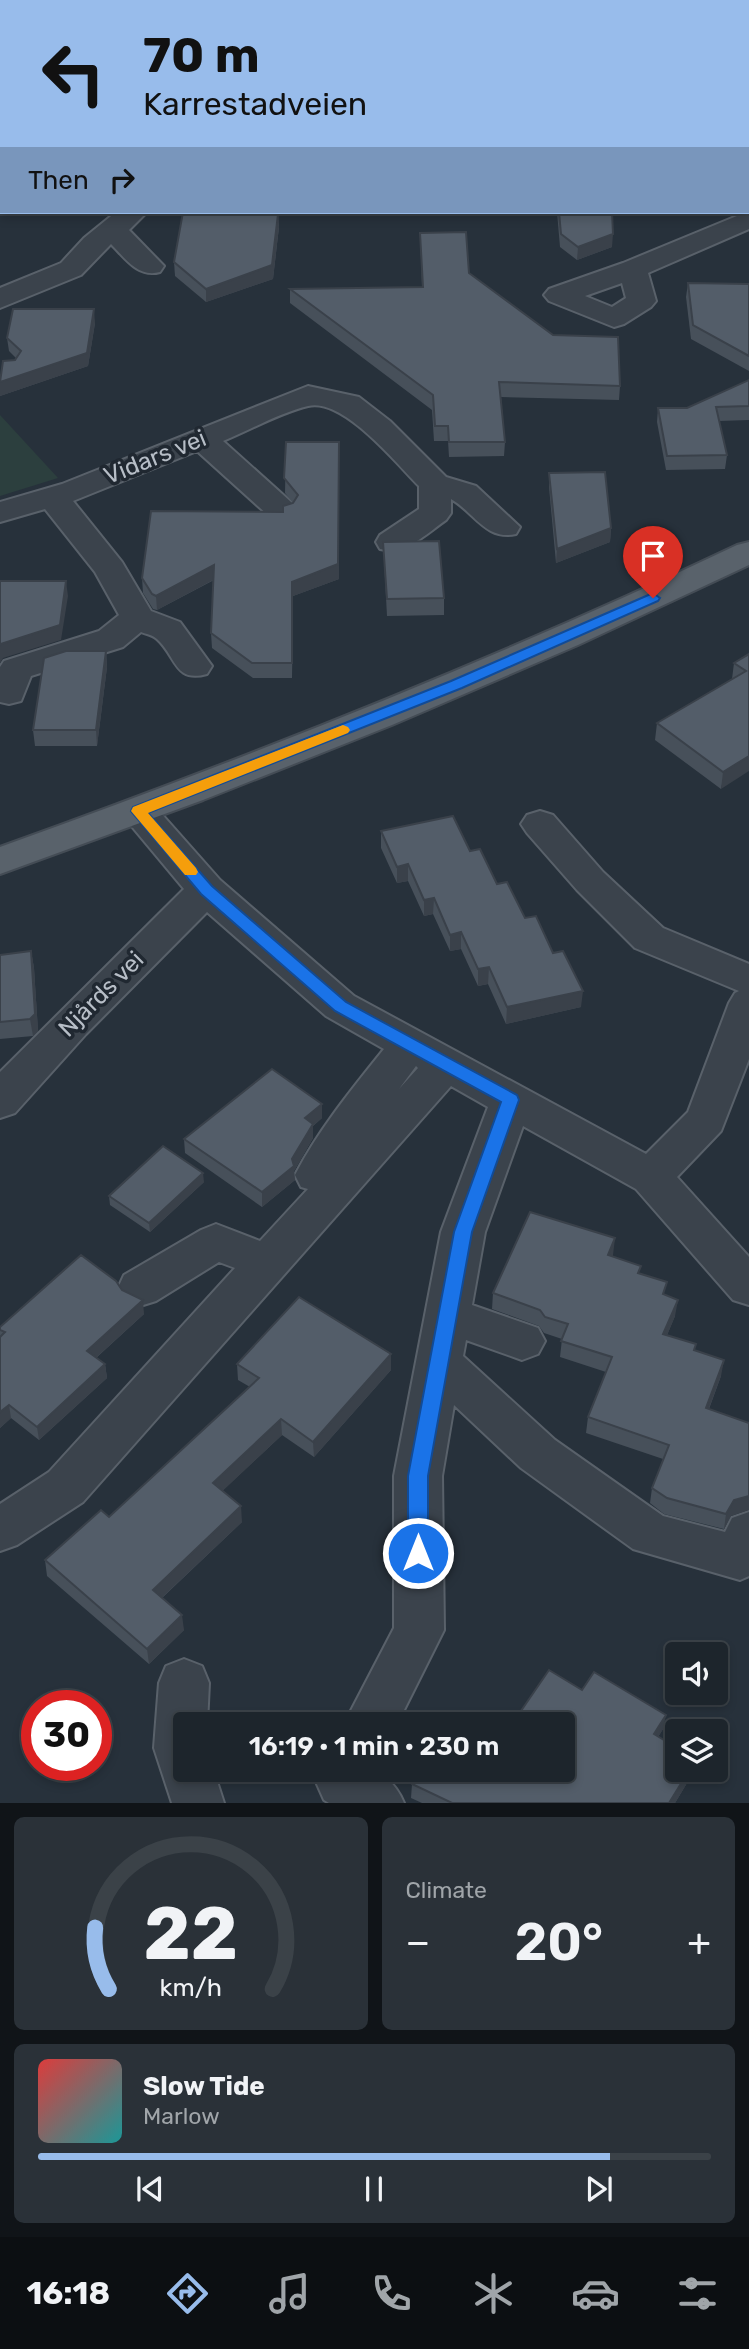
<!DOCTYPE html>
<meta charset="utf-8">
<style>
body{margin:0;font-family:Rubik,sans-serif;background:#2a3138;color:#f1f3f6;height:100vh;display:flex;flex-direction:column;font-size:26px;white-space:nowrap}
*{box-sizing:border-box;margin:0}
p{font-size:23px;color:#a0a5a9}
.icon{flex:none;width:38px;height:38px;fill:none;stroke:currentColor;stroke-width:2;stroke-linecap:round;stroke-linejoin:round}
.map{position:relative;height:1803px;overflow:hidden}
.details{display:flex;flex-direction:column;gap:14px;padding:14px;background:#101418;flex:1}
.details>*{flex:none}
.guide{position:absolute;left:0px;top:0px;width:749px;height:214px;box-shadow:0 4px 10px #0003,0 0 0 2px #3b4248;background:#98bceb;color:#111;overflow:hidden}
.fabs{position:absolute;left:665px;top:1642px;display:grid;gap:14px}
.fabs a{display:grid;place-items:center;width:63px;height:63px;border-radius:7px;background:#1d252c;box-shadow:0 4px 10px #0003,0 0 0 2px #3b4248;font-size:35px}
.speed{position:absolute;left:21px;top:1690px;display:flex;gap:14px;font-size:35px;font-weight:700;text-align:center}
.speed>*{display:grid;place-content:center;width:91px;height:91px;border-radius:50%;background:#1d252c;box-shadow:0 4px 10px #0003,0 0 0 2px #3b4248;line-height:1}
.speed .limit{border:10px solid #d22;background:#fff;color:#111}
.pin{position:absolute;display:grid;place-items:center;width:60px;height:60px;color:#fff;margin:-72px -30px;border-radius:50% 50% 50% 0;rotate:-45deg;box-shadow:0 0 7px #0007}
.pin .icon{rotate:45deg}
.me{position:absolute;width:77px;margin:-38px;rotate:0deg;stroke-linejoin:round;filter:drop-shadow(0 0 5px #0008)}
.turn{display:flex;align-items:center;gap:24px;height:147px;padding:0 28px;font-size:32px}
.turn .icon{width:91px;height:91px;stroke-width:2.5}
.turn b{display:block;font-size:49px;line-height:60px}
.then{display:flex;align-items:center;height:66px;padding:0 28px;background:#0003;gap:14px;font-size:26px}
.big{font-size:52px;font-weight:600;line-height:1.1}
.details .tile{flex:1;display:flex;flex-direction:column;justify-content:center;gap:10px;min-width:0;padding:0 24px;border-radius:10px;background:#2a3138}
.details .dial{align-items:center;gap:0}
.dial svg{height:182px;overflow:visible;fill:none;stroke:#3b4248;stroke-width:7;stroke-linecap:round;text-anchor:middle}
.dial text{fill:#f1f3f6;stroke:none}
.song{display:flex;align-items:center;gap:21px}
.cover{width:84px;height:84px;border-radius:10px;background:linear-gradient(135deg,hsl(0 70% 55%),hsl(180 70% 35%))}
.played{height:7px;border-radius:4px;background:linear-gradient(90deg,#98bceb 85%,#3b4248 85%)}
.keys{display:flex;justify-content:space-around;direction:ltr}
.heat{display:flex;justify-content:space-between;align-items:center;font-size:38px;direction:ltr}
.details .tiles{flex:1;display:grid;gap:14px;grid-template-columns:1fr 1fr}
.tile:last-child{grid-column:span 2}
.trip{position:absolute;left:173px;top:1712px;width:402px;height:70px;border-radius:7px;background:#1d252c;box-shadow:0 4px 10px #0003,0 0 0 2px #3b4248;font-weight:600;line-height:70px;text-align:center}
.menu{display:flex;height:112px;justify-content:space-around;align-items:center;background:#0c0f12;color:#a0a5a9}
.menu .icon{width:49px;height:49px}
.menu .on{color:#98bceb}
.menu b{font-size:32px;color:#f1f3f6}
.map>svg:first-child{display:block}
.green{fill:#2c3f3e}
.lines{fill:none;stroke-linecap:round;stroke-linejoin:round}
.minor-casing{stroke:#59616a;stroke-width:4}
.major-casing{stroke:#444c55;stroke-width:4}
.minor{fill:#3b434c;fill-rule:evenodd}
.major{fill:#59626b;fill-rule:evenodd}
.wall{fill:#47505a}
.shaded-wall{fill:#3a414a}
.building{fill:#535d69;stroke:#3a414a;stroke-width:2}
.route{fill:#1a73e8;stroke:#114b97;stroke-width:2}
.slow{fill:#f59e0b}
.labels{text-anchor:middle;dominant-baseline:central;stroke-width:7;stroke-linejoin:round;paint-order:stroke}
.street-label{font-size:24px;fill:#b7bec7;stroke:#202831}
</style>
<div class="map">
<svg width="749" height="1803" viewBox="0 0 749 1803">
<rect width="100%" height="100%" fill="#27313b"/>
<polygon class="green" points="0,415 58,478 0,496"/>
<g class="lines">
<defs>
<g id="minor">
<polygon points="627,0 656,0 626,2"/>
<rect x="0" y="6" width="2" height="15"/>
<path d="M749 211V229L648 273 656 301 651 307 624 324 614 327 549 301 544 295 549 289 623 263ZM622 283 626 298 612 307 585 296Z"/>
<path d="M116 212H147L129 230 164 266 160 272C138 278 126 259 111 244L81 275 0 308V288L61 263 84 238Z"/>
<path d="M308 386 359 397 390 421 446 477 476 486 520 527 516 534C486 541 474 512 451 499V513L446 520C426 534 406 555 380 549L376 542 380 535 419 509V486C397 464 343 397 308 406 279 413 250 430 223 441L291 502 296 509 291 516 280 519 269 516 197 451 73 501 122 562 151 611 180 622 212 666 207 674C174 683 177 657 157 639 153 635 146 634 141 632L123 647 31 676 21 701 9 704 0 702V667L4 661 99 631 119 615 95 572 45 509 0 522V502L62 484Z"/>
<path d="M138 798 151 802 220 880 354 996 646 1154 688 1112 729 1003 735 993 739 991 635 948 577 890 527 833 521 824 527 815 540 811 553 815 603 872 663 928 749 964V1059L721 1131 677 1177 749 1257V1305L733 1300 636 1189 523 1126 485 1232 472 1305 538 1328 545 1341 538 1354 522 1360 466 1340 463 1356 555 1440 663 1516 725 1532 732 1518 749 1512V1576L740 1580 633 1549 521 1468 454 1405 442 1476 444 1630 397 1724H344L394 1628V1476L441 1232 488 1107 451 1086 83 1502 17 1545 0 1551V1504L49 1472 235 1268 219 1262 156 1301 140 1306 124 1301 118 1288 124 1275 201 1230 216 1224 260 1241 308 1189 301 1187 295 1175C319 1129 352 1089 384 1049L326 1016 207 912 86 1034 15 1113 0 1118V1072L184 889 119 811 125 802ZM416 1066 418 1068 399 1089Z"/>
<polygon points="184,1659 202,1666 209,1683 207,1724 186,1724 186,1769 213,1769 224,1803 172,1803 154,1748 159,1683 166,1666"/>
<path d="M321 1769C358 1769 388 1764 404 1803H329L324 1800 316 1782Z"/>
</g>
<path id="major" d="M749 542V565L578 645 392 725 203 800 0 874V847C250 757 497 659 737 545Z"/>
</defs>
<use href="#minor" class="minor-casing"/>
<use href="#major" class="major-casing"/>
<use href="#minor" class="minor"/>
<use href="#major" class="major"/>
</g>
<g class="wall">
<rect x="747" y="24" width="2" height="53"/>
<polygon points="0,89 2,90 2,188 0,188"/>
<polygon points="557,212 612,212 612,247 577,260 560,247"/>
<polygon points="278,214 279,227 273,279 206,302 175,276 174,262"/>
<polygon points="420,233 469,273 620,386 619,400 501,397 505,442 504,456 449,457 448,441 434,441 432,410 290,303 290,289 422,287"/>
<polygon points="688,283 749,284 749,371 691,339 686,297"/>
<polygon points="95,323 88,366 0,396 0,375 16,358 9,351 7,338"/>
<polygon points="749,380 749,420 719,421 727,455 725,469 666,470 657,422 658,408 687,408"/>
<polygon points="286,442 339,579 293,596 292,678 253,678 212,648 211,633 214,580 157,610 153,609 143,593 142,578 283,512 293,503 285,493"/>
<polygon points="549,473 611,528 610,542 556,563 549,487"/>
<polygon points="383,542 444,598 444,615 387,616"/>
<polygon points="106,651 107,667 97,746 35,746 33,730"/>
<polygon points="749,654 721,789 655,740 657,723 732,679 734,663"/>
<polygon points="381,831 470,851 553,953 581,1007 506,1024 488,984 478,986 461,949 450,951 433,914 424,916 408,881 397,883 381,848"/>
<polygon points="31,951 34,968 38,1031 33,1036 0,1039 0,955"/>
<polygon points="322,1104 322,1118 313,1126 313,1138 294,1171 295,1180 262,1207 185,1153 184,1139"/>
<polygon points="204,1182 150,1232 110,1205 109,1196"/>
<polygon points="613,1255 612,1257 640,1274 665,1295 675,1316 667,1335 695,1351 721,1376 709,1409 731,1516 724,1529 664,1514 650,1503 652,1488 663,1459 586,1433 588,1417 606,1372 560,1357 562,1339 544,1333 539,1326 492,1309 493,1293"/>
<polygon points="122,1290 144,1314 96,1358 105,1364 107,1378 39,1440 11,1418 0,1428 0,1327"/>
<polygon points="391,1354 391,1370 314,1457 282,1435 222,1491 242,1522 162,1598 184,1630 149,1664 47,1576 45,1560 109,1517 250,1387 238,1380 237,1364"/>
<polygon points="582,1690 663,1729 658,1737 677,1769 694,1769 693,1773 675,1803 422,1803 411,1798 412,1784 564,1769"/>
</g>
<g class="shaded-wall">
<polygon points="278,214 279,227 273,279 206,302 206,289"/>
<polygon points="613,234 612,247 577,260 578,247"/>
<polygon points="94,309 95,323 88,366 0,396 0,382"/>
<polygon points="339,442 339,579 293,596 292,678 292,582"/>
<polygon points="611,528 610,542 556,563 557,549"/>
<polygon points="214,565 215,579 157,610 156,596"/>
<polygon points="66,581 68,596 61,640 3,658 0,663 0,645"/>
<polygon points="106,651 107,667 97,746 96,730"/>
<polygon points="749,756 749,771 721,789 723,772"/>
<polygon points="408,864 408,881 397,883 397,867"/>
<polygon points="434,898 433,914 424,916 424,900"/>
<polygon points="461,932 461,949 450,951 450,935"/>
<polygon points="31,951 34,968 38,1031 33,1036 30,1019"/>
<polygon points="489,967 488,984 478,986 478,969"/>
<polygon points="583,991 581,1007 506,1024 507,1007"/>
<polygon points="322,1104 322,1118 313,1126 313,1138 294,1171 295,1180 262,1207 262,1192 292,1159 305,1118"/>
<polygon points="203,1173 204,1182 150,1232 149,1223"/>
<polygon points="615,1238 613,1255 606,1271 608,1255"/>
<polygon points="143,1300 144,1314 89,1364 87,1351"/>
<polygon points="678,1300 675,1316 661,1350 663,1334"/>
<polygon points="391,1354 391,1370 314,1457 313,1442"/>
<polygon points="724,1360 721,1376 703,1424 706,1408"/>
<polygon points="105,1364 107,1378 39,1440 37,1427"/>
<polygon points="9,1405 11,1418 0,1428 0,1412"/>
<polygon points="281,1419 282,1435 214,1499 213,1483"/>
<polygon points="749,1496 749,1510 731,1516 724,1529 726,1514 734,1500"/>
<polygon points="241,1506 242,1522 154,1605 153,1590"/>
<polygon points="182,1615 184,1630 149,1664 147,1649"/>
<polygon points="666,1715 663,1729 651,1748 654,1734"/>
<polygon points="690,1769 694,1769 693,1773 675,1803 669,1803"/>
</g>
<g class="building">
<polygon points="315,0 507,0 506,2 314,2"/>
<rect x="747" y="24" width="2" height="39"/>
<polygon points="0,89 2,90 2,175 0,175"/>
<polygon points="183,212 278,214 272,265 206,289 174,262"/>
<polygon points="559,212 612,212 613,234 578,247 561,234"/>
<polygon points="466,232 469,273 553,335 618,337 620,386 499,382 505,442 449,442 448,426 435,426 433,395 290,289 423,287 420,233"/>
<polygon points="688,283 749,284 749,356 693,325"/>
<polygon points="13,309 94,309 87,353 0,382 3,361 15,360 21,351 7,338"/>
<polygon points="749,380 749,406 716,407 727,455 667,456 658,408 687,408"/>
<polygon points="286,442 339,442 338,564 292,582 292,663 252,663 211,633 214,565 156,596 152,594 142,578 151,511 283,512 283,506 293,503 298,495 284,478"/>
<polygon points="605,472 611,528 557,549 549,473"/>
<polygon points="439,541 444,598 387,599 383,542"/>
<polygon points="0,581 66,581 60,625 1,644 0,645"/>
<polygon points="66,651 106,651 96,730 33,730 44,658"/>
<polygon points="749,654 749,756 723,772 657,723 746,671 734,663"/>
<polygon points="453,816 470,851 480,849 497,884 507,882 525,918 536,916 553,953 563,951 583,991 507,1007 489,967 478,969 461,932 450,935 434,898 424,900 408,864 397,867 381,831"/>
<polygon points="31,951 35,1014 30,1019 0,1022 0,955"/>
<polygon points="272,1069 322,1104 305,1118 313,1124 292,1159 294,1166 262,1192 184,1139"/>
<polygon points="163,1146 203,1173 149,1223 109,1196"/>
<polygon points="530,1212 615,1238 608,1255 641,1266 638,1273 667,1282 663,1294 678,1300 663,1334 696,1344 694,1350 724,1360 706,1408 749,1423 749,1496 734,1500 726,1514 667,1498 652,1488 669,1445 588,1417 612,1357 561,1341 568,1324 545,1317 540,1310 493,1293"/>
<polygon points="81,1255 116,1281 122,1290 143,1300 87,1351 105,1364 37,1427 9,1405 0,1412 0,1337 5,1332 0,1330 0,1327"/>
<polygon points="299,1297 391,1354 313,1442 281,1419 213,1483 241,1506 153,1590 182,1615 147,1649 45,1560 101,1510 109,1517 259,1378 237,1364"/>
<polygon points="549,1670 582,1690 594,1672 666,1715 654,1734 677,1748 677,1769 690,1769 669,1803 452,1803 412,1784 419,1769 564,1769 564,1724 512,1724"/>
</g>
<polygon class="route" points="653,593 660,598 658,601 462,688 148,813 212,886 346,1002 517,1095 519,1100 472,1232 428,1476 428,1553 425,1559 418,1562 411,1559 408,1553 408,1476 454,1232 501,1102 335,1011 201,894 131,811 133,807 451,681"/>
<polygon class="slow" points="343,725 348,727 350,730 348,733 148,813 196,868 198,872 196,875 185,875 131,811 133,807"/>
<g class="labels">
<g class="street-label">
<text transform="translate(155 457) rotate(-22)">Vidars vei</text>
<text transform="translate(101 994) rotate(-45)">Njårds vei</text>
</g>
</g>
</svg>
<div class="fabs">
<a><svg class="icon" aria-label="sound" viewBox="0 0 24 24"><path d="M4 9h4l5-4v14l-5-4H4zM17 9q2 3 0 6"/></svg></a>
<a><svg class="icon" aria-label="layers" viewBox="0 0 24 24"><path d="M12 4l9 5-9 5-9-5zM3 14l9 5 9-5"/></svg></a>
</div>
<div class="speed"><div class="limit">30</div></div>
<div class="pin" style="left:653px;top:598px;background:#d93025"><svg class="icon" aria-label="arrive" viewBox="0 0 24 24"><path d="M6 21V4h12l-3 4 3 4H6"/></svg></div>
<svg class="me" style="left:418px;top:1553px" viewBox="-20 -20 40 40"><circle r="17" fill="#1a73e8" stroke="#fff" stroke-width="3"/><path d="M0-11L8 9 0 5-8 9z" fill="#fff"/></svg>
<div class="trip">16:19 · 1 min · 230 m</div>
<div class="guide">
<div class="turn"><svg class="icon" aria-label="left" viewBox="0 0 24 24"><path d="M17 20v-9H6M10 6l-5 5 5 5"/></svg><div><b>70 m</b>Karrestadveien</div></div>
<div class="then">Then<svg class="icon" aria-label="right" viewBox="0 0 24 24"><path d="M7 20v-9h11M14 6l5 5-5 5"/></svg></div>
</div>
</div>
<section class="details">
<div class="tiles">
<div class="tile dial"><svg viewBox="0 0 100 80">
<path d="M14 69A42 42 0 1 1 86 69"/>
<path d="M14 69A42 42 0 0 1 8 42" stroke="#98bceb"/>
<text x="50" y="56" font-size="32" font-weight="700">22</text>
<text x="50" y="72" font-size="11">km/h</text>
</svg></div>
<div class="tile"><p>Climate</p>
<div class="heat"><a>−</a><b class="big">20°</b><a>+</a></div>
</div>
<div class="tile">
<div class="song"><i class="cover"></i><div><b>Slow Tide</b><p>Marlow</p></div></div>
<div class="played"></div>
<div class="keys"><svg class="icon" aria-label="previous" viewBox="0 0 24 24"><path d="M18 5L8 12l10 7zM5 5v14"/></svg><svg class="icon" aria-label="pause" viewBox="0 0 24 24"><path d="M8 5v14M16 5v14"/></svg><svg class="icon" aria-label="next" viewBox="0 0 24 24"><path d="M6 5l10 7-10 7zM19 5v14"/></svg></div>
</div>
</div>
</section>
<nav class="menu">
<b>16:18</b>
<svg class="icon on" aria-label="directions" viewBox="0 0 24 24"><path d="M12 3l9 9-9 9-9-9zM9 14v-3h6M13 9l2 2-2 2"/></svg>
<svg class="icon" aria-label="music" viewBox="0 0 24 24"><path d="M9 18V5l10-2v13"/><circle cx="6" cy="18" r="3"/><circle cx="16" cy="16" r="3"/></svg>
<svg class="icon" aria-label="phone" viewBox="0 0 24 24"><path d="M5 4h4l2 5-3 2q2 4 5 5l2-3 5 2v4C11 20 4 13 5 4z"/></svg>
<svg class="icon" aria-label="climate" viewBox="0 0 24 24"><path d="M12 3v18M4 7l16 10M4 17L20 7"/></svg>
<svg class="icon" aria-label="car" viewBox="0 0 24 24"><path d="M5 17H2v-5l4-1 3-4h7l3 4 3 1v5h-3M9 17h6M6 11h13"/><circle cx="7" cy="17" r="2"/><circle cx="17" cy="17" r="2"/></svg>
<svg class="icon" aria-label="filters" viewBox="0 0 24 24"><path d="M4 7h16M4 17h16"/><circle cx="9" cy="7" r="2"/><circle cx="15" cy="17" r="2"/></svg>
</nav>
